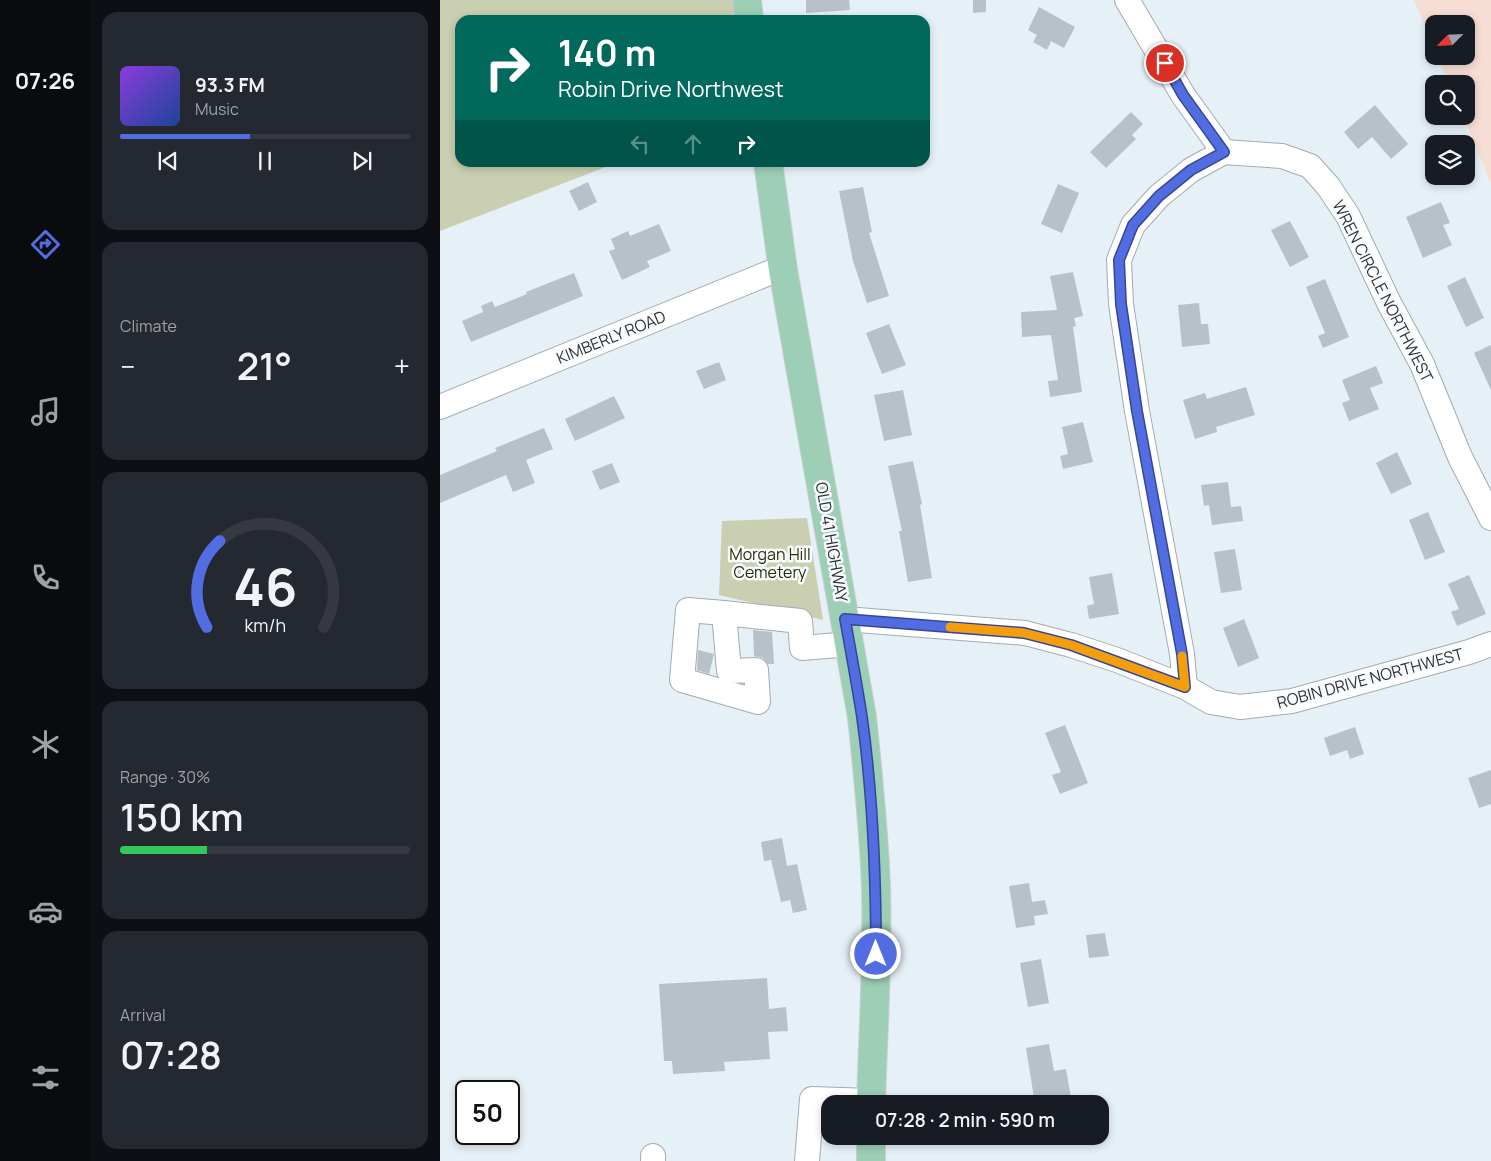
<!DOCTYPE html>
<meta charset="utf-8">
<style>
body{margin:0;font-family:Manrope,sans-serif;background:#242831;color:#f1f3f6;height:100vh;display:flex;flex-direction:column;font-size:19px;white-space:nowrap}
*{box-sizing:border-box;margin:0}
p{font-size:16px;color:#9ea1a6}
.icon{flex:none;width:28px;height:28px;fill:none;stroke:currentColor;stroke-width:2;stroke-linecap:round;stroke-linejoin:round}
.map{position:relative;flex:1;overflow:hidden}
.panel{display:flex;flex-direction:column;gap:12px;padding:12px;background:#0d0f14;width:350px}
.panel>*{flex:none}
.banner{position:absolute;left:15px;top:15px;width:475px;height:152px;border-radius:15px;box-shadow:0 2px 8px #0003;background:#00695c;color:#fff;overflow:hidden}
.needle{width:32px;rotate:246deg}
.tools{position:absolute;left:985px;top:15px;display:grid;gap:10px}
.tools a{display:grid;place-items:center;width:50px;height:50px;border-radius:10px;background:#171b24;box-shadow:0 2px 8px #0003;font-size:25px}
.speed{position:absolute;left:15px;top:1080px;display:flex;gap:10px;font-size:25px;font-weight:700;text-align:center}
.speed>*{display:grid;place-content:center;width:65px;height:65px;border-radius:50%;background:#171b24;box-shadow:0 2px 8px #0003;line-height:1}
.speed .limit{border:2px solid #111;border-radius:8px;background:#fff;color:#111}
.pin{position:absolute;display:grid;place-items:center;width:42px;height:42px;color:#fff;margin:-21px;border:2px solid #fff;border-radius:50%;box-shadow:0 1px 5px #0007}
.me{position:absolute;width:55px;margin:-28px;rotate:0deg;stroke-linejoin:round;filter:drop-shadow(0 0 4px #0008)}
.turn{display:flex;align-items:center;gap:18px;height:105px;padding:0 20px;font-size:22px}
.turn .icon{width:65px;height:65px;stroke-width:2.5}
.turn b{display:block;font-size:35px;line-height:42px}
.lanes{display:flex;align-items:center;height:48px;padding:0 20px;background:#0003;justify-content:center;gap:25px;direction:ltr}
.lanes .off{opacity:.35}
.big{font-size:38px;font-weight:600;line-height:1.1}
.panel .widget{flex:1;display:flex;flex-direction:column;justify-content:center;gap:8px;min-width:0;padding:0 18px;border-radius:15px;background:#242831}
.panel .dial{align-items:center;gap:0}
.dial svg{height:130px;overflow:visible;fill:none;stroke:#363941;stroke-width:7;stroke-linecap:round;text-anchor:middle}
.dial text{fill:#f1f3f6;stroke:none}
.song{display:flex;align-items:center;gap:15px}
.cover{width:60px;height:60px;border-radius:8px;background:linear-gradient(135deg,hsl(270 70% 55%),hsl(220 70% 35%))}
.played{height:5px;border-radius:2px;background:linear-gradient(90deg,#526de2 45%,#363941 45%)}
.keys{display:flex;justify-content:space-around;direction:ltr}
.heat{display:flex;justify-content:space-between;align-items:center;font-size:28px;direction:ltr}
.charge{height:8px;border-radius:4px;background:linear-gradient(90deg,#34c759 30%,#363941 0)}
.trip{position:absolute;left:381px;top:1095px;width:288px;height:50px;border-radius:15px;background:#171b24;box-shadow:0 2px 8px #0003;font-weight:600;line-height:50px;text-align:center}
main{display:flex;flex:1;min-height:0}
.menu{display:flex;flex-direction:column;width:90px;justify-content:space-around;align-items:center;background:#090b0e;color:#9ea1a6}
.menu .icon{width:35px;height:35px}
.menu .current{color:#526de2}
.menu b{font-size:22px;color:#f1f3f6}
.map>svg:first-child{display:block}
.commercial{fill:#f7ded5}
.green{fill:#c9cfb0}
.building{fill:#b8c1c9}
.lines{fill:none;stroke-linecap:round;stroke-linejoin:round}
.minor-casing{stroke:#a2abb2;stroke-width:26}
.major-casing{stroke:#cdcece;stroke-width:30}
.minor{stroke:#fff;stroke-width:24}
.major{stroke:#9dceb6;stroke-width:28}
.route-casing{stroke:#354793;stroke-width:12}
.route{stroke:#526de2;stroke-width:9}
.slow{stroke:#f59e0b;stroke-width:9}
.labels{text-anchor:middle;dominant-baseline:central;stroke-width:5;stroke-linejoin:round;paint-order:stroke}
.street-label{font-size:16px;fill:#2d3134;stroke:#f8fcff}
.park-label{font-size:16px;fill:#2a2e06;stroke:#f8fcff}
</style>
<main>
<nav class="menu">
<b>07:26</b>
<svg class="icon current" aria-label="directions" viewBox="0 0 24 24"><path d="M12 3l9 9-9 9-9-9zM9 14v-3h6M13 9l2 2-2 2"/></svg>
<svg class="icon" aria-label="music" viewBox="0 0 24 24"><path d="M9 18V5l10-2v13"/><circle cx="6" cy="18" r="3"/><circle cx="16" cy="16" r="3"/></svg>
<svg class="icon" aria-label="phone" viewBox="0 0 24 24"><path d="M5 4h4l2 5-3 2q2 4 5 5l2-3 5 2v4C11 20 4 13 5 4z"/></svg>
<svg class="icon" aria-label="climate" viewBox="0 0 24 24"><path d="M12 3v18M4 7l16 10M4 17L20 7"/></svg>
<svg class="icon" aria-label="car" viewBox="0 0 24 24"><path d="M5 17H2v-5l4-1 3-4h7l3 4 3 1v5h-3M9 17h6M6 11h13"/><circle cx="7" cy="17" r="2"/><circle cx="17" cy="17" r="2"/></svg>
<svg class="icon" aria-label="filters" viewBox="0 0 24 24"><path d="M4 7h16M4 17h16"/><circle cx="9" cy="7" r="2"/><circle cx="15" cy="17" r="2"/></svg>
</nav>
<section class="panel">
<div class="widget">
<div class="song"><i class="cover"></i><div><b>93.3 FM</b><p>Music</p></div></div>
<div class="played"></div>
<div class="keys"><svg class="icon" aria-label="previous" viewBox="0 0 24 24"><path d="M18 5L8 12l10 7zM5 5v14"/></svg><svg class="icon" aria-label="pause" viewBox="0 0 24 24"><path d="M8 5v14M16 5v14"/></svg><svg class="icon" aria-label="next" viewBox="0 0 24 24"><path d="M6 5l10 7-10 7zM19 5v14"/></svg></div>
</div>
<div class="widget"><p>Climate</p>
<div class="heat"><a>−</a><b class="big">21°</b><a>+</a></div>
</div>
<div class="widget dial"><svg viewBox="0 0 100 80">
<path d="M14 69A42 42 0 1 1 86 69"/>
<path d="M14 69A42 42 0 0 1 22 16" stroke="#526de2"/>
<text x="50" y="56" font-size="32" font-weight="700">46</text>
<text x="50" y="72" font-size="11">km/h</text>
</svg></div>
<div class="widget"><p>Range · 30%</p><b class="big">150 km</b><div class="charge"></div></div>
<div class="widget"><p>Arrival</p><b class="big">07:28</b></div>
</section>
<div class="map">
<svg width="1051" height="1161" viewBox="0 0 1051 1161">
<rect width="100%" height="100%" fill="#e6f0f7"/>
<polygon class="commercial" points="974,0 1051,0 1051,183 1023,116 1026,116 1026,84 1009,84 998,56 1026,56 1026,24 994,24 994,47"/>
<g class="green">
<polygon points="0,0 307,0 310,20 20,20 20,162 176,163 0,231"/>
<polygon points="367,518 383,620 279,595 282,521"/>
</g>
<g class="building">
<polygon points="366,0 409,0 410,10 366,13"/>
<polygon points="533,0 546,0 546,12 533,13"/>
<polygon points="599,7 635,27 624,48 611,41 607,50 593,42 597,35 588,30"/>
<polygon points="935,105 968,144 951,159 932,137 918,149 904,132"/>
<polygon points="691,112 703,124 692,135 696,139 666,168 650,152"/>
<polygon points="148,182 157,202 139,211 129,191"/>
<polygon points="618,184 639,193 622,233 601,224"/>
<polygon points="423,187 432,232 429,233 449,296 427,303 413,261 399,191"/>
<polygon points="1001,202 1010,223 1003,225 1012,245 983,258 966,217"/>
<polygon points="850,221 869,257 850,267 831,230"/>
<polygon points="219,224 231,251 207,261 210,267 182,280 169,251 175,249 171,239 188,231 190,236"/>
<polygon points="633,272 643,316 634,318 636,326 633,327 642,392 610,397 608,381 618,380 611,335 582,337 581,312 617,310 610,276"/>
<polygon points="134,273 143,296 31,342 22,321 43,312 41,306 52,301 55,307 87,294 86,292"/>
<polygon points="1025,277 1044,318 1026,327 1007,286"/>
<polygon points="885,279 909,337 883,348 878,336 885,333 866,287"/>
<polygon points="759,303 761,324 768,324 770,344 742,347 738,305"/>
<polygon points="449,324 466,365 442,374 426,333"/>
<polygon points="1051,345 1051,390 1034,353"/>
<polygon points="279,362 286,380 264,389 256,371"/>
<polygon points="936,366 943,383 930,388 939,409 909,421 902,403 910,400 902,380"/>
<polygon points="806,387 815,415 776,427 777,432 755,439 743,400 765,393 767,399"/>
<polygon points="463,390 472,435 444,441 434,395"/>
<polygon points="174,396 185,418 135,441 125,419"/>
<polygon points="643,422 653,462 623,469 620,456 628,454 622,427"/>
<polygon points="104,428 113,449 86,460 95,483 73,492 66,475 0,503 0,475 57,451 55,448"/>
<polygon points="957,452 972,484 951,494 936,463"/>
<polygon points="473,461 482,504 480,505 492,578 468,582 459,531 462,531 448,466"/>
<polygon points="172,463 180,482 160,490 152,471"/>
<polygon points="788,482 791,507 801,506 803,521 772,525 769,505 764,506 761,485"/>
<polygon points="988,512 1005,552 985,560 969,520"/>
<polygon points="795,549 802,590 781,593 774,552"/>
<polygon points="672,573 679,614 649,619 647,606 654,604 649,577"/>
<polygon points="1029,575 1046,614 1017,626 1011,612 1019,609 1008,584"/>
<polygon points="804,619 819,658 798,667 783,628"/>
<polygon points="313,630 332,632 334,664 328,664 323,658 314,656"/>
<polygon points="258,650 274,654 269,674 257,670"/>
<polygon points="625,725 648,783 620,794 612,775 621,772 605,733"/>
<polygon points="915,727 924,754 910,759 907,750 890,756 884,738"/>
<polygon points="1051,770 1051,804 1039,808 1028,778"/>
<polygon points="342,838 347,866 357,864 367,910 353,913 350,900 341,902 331,860 324,861 321,842"/>
<polygon points="589,883 592,902 605,900 608,914 594,916 595,925 576,928 569,886"/>
<polygon points="665,933 669,956 649,958 646,935"/>
<polygon points="601,959 609,1003 588,1007 580,963"/>
<polygon points="327,978 329,1009 346,1007 348,1031 328,1032 330,1059 284,1062 285,1071 233,1074 232,1061 224,1061 219,984"/>
<polygon points="609,1044 614,1071 626,1069 631,1098 595,1104 586,1048"/>
</g>
<g class="lines">
<defs>
<g id="minor">
<polyline points="687,0 743,95 784,152"/>
<polyline points="0,407 329,273 343,270"/>
<polyline points="284,613 248,610 242,680 318,702 316,670 289,671 284,613 360,621 362,648 410,644"/>
<polyline points="405,619 585,633 631,645 677,660 745,687 771,702 800,707 852,701 1029,652 1051,644"/>
<polyline points="745,687 742,654 697,411 681,304 679,260 693,225 719,196 751,170 784,152 842,156 870,166 888,186 908,216 949,303 982,364 1020,457 1051,518"/>
<polyline points="213,1156 213,1161"/>
<polyline points="367,1161 372,1099 431,1101"/>
</g>
<g id="major">
<polyline points="307,0 309,20"/>
<path d="M328 162 343 270 422 717C428 774 434 831 436 887 438 960 433 1032 431 1104"/>
<polyline points="431,1161 431,1136"/>
</g>
</defs>
<use href="#minor" class="minor-casing"/>
<use href="#major" class="major-casing"/>
<use href="#minor" class="minor"/>
<use href="#major" class="major"/>
</g>
<g class="lines">
<defs>
<path id="route" d="M436 954C436 876 433 796 422 717 417 685 411 652 405 619L584 633 631 645 745 687 742 654 697 411 681 304 679 260 693 225 719 196 751 170 784 152 743 95 725 63"/>
</defs>
<use href="#route" class="route-casing"/>
<use href="#route" class="route"/>
<polyline class="slow" points="510,627 584,633 631,645 745,687 742,656"/>
</g>
<g class="labels">
<g class="street-label">
<text transform="translate(943 291) rotate(63)">WREN CIRCLE NORTHWEST</text>
<text transform="translate(171 337) rotate(-22)">KIMBERLY ROAD</text>
<text transform="translate(392 542) rotate(80)">OLD 41 HIGHWAY</text>
<text transform="translate(930 678) rotate(-15)">ROBIN DRIVE NORTHWEST</text>
</g>
<g class="park-label">
<text x="330" y="554">Morgan Hill<tspan x="330" dy="18">Cemetery</tspan></text>
</g>
</g>
</svg>
<div class="tools">
<a><svg class="needle" viewBox="-14 -14 28 28"><path d="M0-13l5 13h-10z" fill="#e53935"/><path d="M0 13l5-13h-10z" fill="#9ea1a6"/></svg></a>
<a><svg class="icon" aria-label="search" viewBox="0 0 24 24"><circle cx="10" cy="10" r="6"/><path d="M15 15l6 6"/></svg></a>
<a><svg class="icon" aria-label="layers" viewBox="0 0 24 24"><path d="M12 4l9 5-9 5-9-5zM3 14l9 5 9-5"/></svg></a>
</div>
<div class="speed"><div class="limit">50</div></div>
<div class="pin" style="left:725px;top:63px;background:#d93025"><svg class="icon" aria-label="arrive" viewBox="0 0 24 24"><path d="M6 21V4h12l-3 4 3 4H6"/></svg></div>
<svg class="me" style="left:436px;top:954px" viewBox="-20 -20 40 40"><circle r="17" fill="#526de2" stroke="#fff" stroke-width="3"/><path d="M0-11L8 9 0 5-8 9z" fill="#fff"/></svg>
<div class="trip">07:28 · 2 min · 590 m</div>
<div class="banner">
<div class="turn"><svg class="icon" aria-label="right" viewBox="0 0 24 24"><path d="M7 20v-9h11M14 6l5 5-5 5"/></svg><div><b>140 m</b>Robin Drive Northwest</div></div>
<div class="lanes"><svg class="icon off" aria-label="left" viewBox="0 0 24 24"><path d="M17 20v-9H6M10 6l-5 5 5 5"/></svg><svg class="icon off" aria-label="ahead" viewBox="0 0 24 24"><path d="M12 20V5M6 11l6-6 6 6"/></svg><svg class="icon" aria-label="right" viewBox="0 0 24 24"><path d="M7 20v-9h11M14 6l5 5-5 5"/></svg></div>
</div>
</div>
</main>
